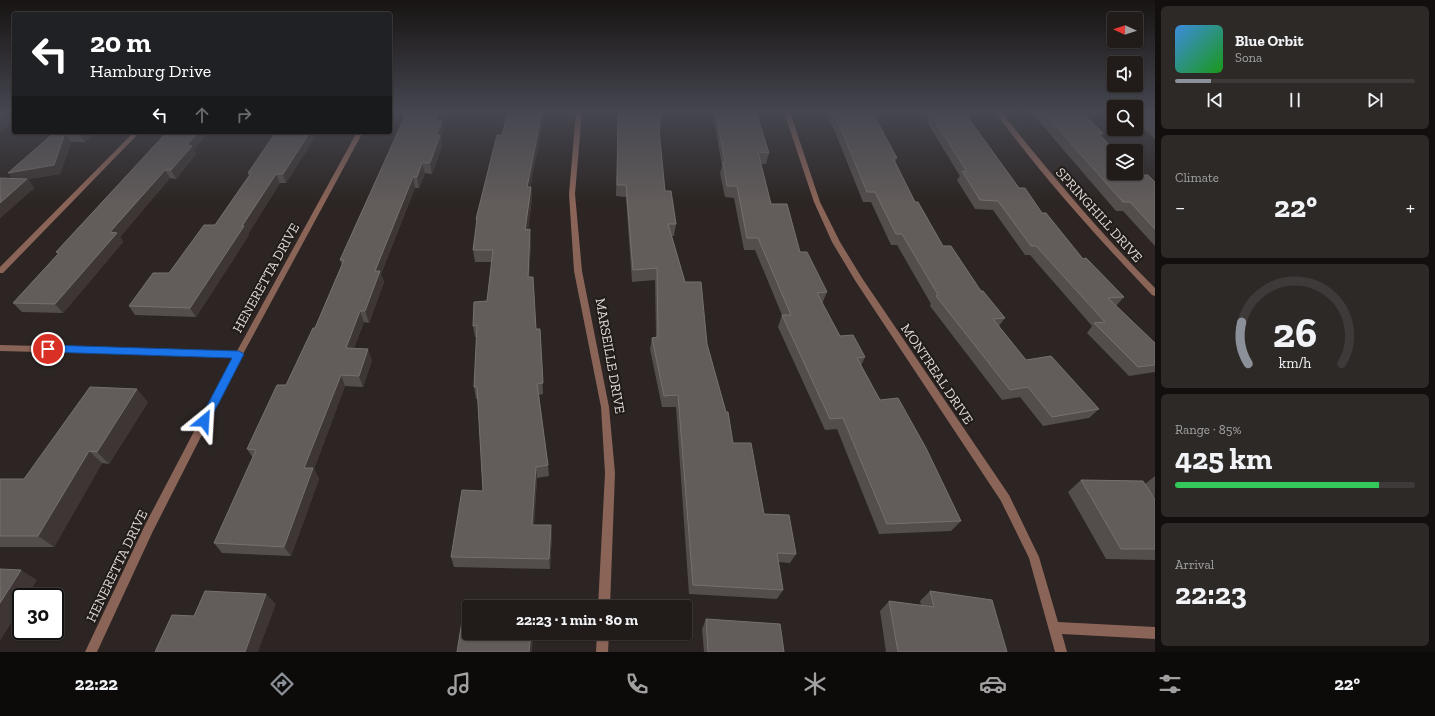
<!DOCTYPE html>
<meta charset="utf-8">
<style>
body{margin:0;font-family:"Zilla Slab",serif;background:#2d2927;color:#f1f3f6;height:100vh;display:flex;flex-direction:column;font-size:15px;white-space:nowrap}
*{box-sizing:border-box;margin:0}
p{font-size:13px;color:#a2a1a2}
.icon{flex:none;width:22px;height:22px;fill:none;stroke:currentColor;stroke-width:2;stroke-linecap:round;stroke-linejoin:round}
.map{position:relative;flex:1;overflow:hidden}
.panel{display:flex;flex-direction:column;gap:6px;padding:6px;background:#120f0e;width:280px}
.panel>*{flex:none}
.banner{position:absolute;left:12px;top:12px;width:380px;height:122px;border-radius:4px;box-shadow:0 1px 3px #0004,0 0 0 1px #3e3a39;background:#202124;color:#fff;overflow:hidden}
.needle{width:26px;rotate:273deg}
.fabs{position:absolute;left:1107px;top:12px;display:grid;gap:8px}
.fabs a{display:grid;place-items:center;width:36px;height:36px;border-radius:4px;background:#211c1a;box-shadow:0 1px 3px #0004,0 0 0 1px #3e3a39;font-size:20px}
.speed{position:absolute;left:12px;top:588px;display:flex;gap:8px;font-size:20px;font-weight:700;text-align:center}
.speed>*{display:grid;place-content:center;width:52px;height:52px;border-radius:50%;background:#211c1a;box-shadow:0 1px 3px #0004,0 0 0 1px #3e3a39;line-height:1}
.speed .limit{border:2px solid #111;border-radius:6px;background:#fff;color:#111}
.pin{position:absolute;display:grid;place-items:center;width:34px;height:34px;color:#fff;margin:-17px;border:2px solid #fff;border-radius:50%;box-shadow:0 1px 4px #0007}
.me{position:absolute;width:44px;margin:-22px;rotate:27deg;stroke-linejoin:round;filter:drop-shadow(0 0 3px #0008)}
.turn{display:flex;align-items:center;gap:14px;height:84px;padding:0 12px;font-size:18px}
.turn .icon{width:52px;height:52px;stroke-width:2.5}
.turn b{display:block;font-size:28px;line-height:34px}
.lanes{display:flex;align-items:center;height:38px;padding:0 12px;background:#0003;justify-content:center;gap:20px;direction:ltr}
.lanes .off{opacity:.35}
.big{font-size:30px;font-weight:700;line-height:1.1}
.panel .widget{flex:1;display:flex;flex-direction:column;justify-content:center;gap:6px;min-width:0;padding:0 14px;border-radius:6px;background:#2d2927}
.panel .dial{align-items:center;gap:0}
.dial svg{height:104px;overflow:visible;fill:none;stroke:#3e3a39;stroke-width:7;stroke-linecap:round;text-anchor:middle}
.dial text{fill:#f1f3f6;stroke:none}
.song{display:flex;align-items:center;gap:12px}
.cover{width:48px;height:48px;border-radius:6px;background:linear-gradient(135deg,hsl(210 70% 55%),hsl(120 70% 35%))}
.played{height:4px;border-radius:2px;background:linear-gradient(90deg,#8c9099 15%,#3e3a39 15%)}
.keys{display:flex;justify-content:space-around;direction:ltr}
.heat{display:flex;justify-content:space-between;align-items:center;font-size:22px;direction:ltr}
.charge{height:6px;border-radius:3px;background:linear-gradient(90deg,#34c759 85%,#3e3a39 0)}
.trip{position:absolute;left:462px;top:600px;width:230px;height:40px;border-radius:4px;background:#211c1a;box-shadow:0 1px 3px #0004,0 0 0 1px #3e3a39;font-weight:700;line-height:40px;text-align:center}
.dock{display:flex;height:64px;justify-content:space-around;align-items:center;background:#0d0b0a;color:#a2a1a2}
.dock .icon{width:28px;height:28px}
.dock .active{color:#8c9099}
.dock b{font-size:18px;color:#f1f3f6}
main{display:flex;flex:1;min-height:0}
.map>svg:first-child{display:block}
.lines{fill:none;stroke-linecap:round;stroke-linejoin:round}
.street{fill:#8b6458;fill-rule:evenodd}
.wall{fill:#534d4b}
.shaded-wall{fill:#3d3634}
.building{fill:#625c5a;stroke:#76706e}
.route{fill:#1a73e8;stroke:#114b97}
.labels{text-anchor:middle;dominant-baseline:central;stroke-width:4;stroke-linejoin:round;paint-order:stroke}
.street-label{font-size:14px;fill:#dedad8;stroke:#221c19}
</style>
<main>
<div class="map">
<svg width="1155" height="652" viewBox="0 0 1155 652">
<rect width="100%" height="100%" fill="#2c2523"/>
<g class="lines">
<g class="street">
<polygon points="576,112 582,112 575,194 582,271 609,407 615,473 610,607 598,607 605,473 601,407 574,271 569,194"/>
<polygon points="784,112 790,112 820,202 840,242 862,278 1009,495 1039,557 1058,622 1155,627 1155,639 1062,634 1067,652 1055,652 1029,558 1001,501 856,282 832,242 814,202"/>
<path d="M995 112H1001C1050 173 1100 233 1155 288V296L1152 295C1097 237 1043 177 995 112Z"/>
<polygon points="134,132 140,132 3,273 0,273 0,267"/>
<polygon points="357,132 363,132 243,354 153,531 97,652 85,652 145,525 233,357 0,351 0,345 237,351"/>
<polygon points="597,633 609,633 608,652 596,652"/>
</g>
</g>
<g class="wall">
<polygon points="444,112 440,121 444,131 441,139 442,146 432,174 425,173 419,188 415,188 381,274 384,282 369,323 364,322 354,348 372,360 363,387 345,386 314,469 319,479 291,556 222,553 214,543 253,458 247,449 286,385 315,328 342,265 340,260 404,118 403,114"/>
<polygon points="545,112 530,187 531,187 532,199 528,229 531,241 529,277 536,329 540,329 543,394 539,395 548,465 549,476 537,478 534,525 552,535 550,569 454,567 451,557 483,491 478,399 476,399 474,387 477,337 475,337 473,326 487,301 492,262 475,262 473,250 477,225 476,219"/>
<polygon points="618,112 661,112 661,119 660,130 659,130 665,191 676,224 674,236 672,236 685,282 707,344 733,443 764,514 796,554 790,563 778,562 783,590 777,599 689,594 676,407 662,407 650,349 652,338 656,337 655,280 632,282 626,197 616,196"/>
<polygon points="713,112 756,112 769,153 766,164 761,164 771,204 800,252 827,292 822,304 840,336 865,357 861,366 880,400 961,521 951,531 879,534 837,429 825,430 778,327 782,315 755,250 744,250 734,198 725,197 720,173 722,166"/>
<polygon points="827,112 872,112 897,158 895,162 915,202 943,246 981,291 1005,318 999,326 1026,360 1099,409 1089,418 1043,426 1020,397 1002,400 930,306 931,304 897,245 891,245 871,202 863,202"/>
<polygon points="924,112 964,112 1019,188 1042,213 1083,259 1124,297 1116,306 1155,343 1155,372 1129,376 1087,333 1092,326 1030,255 1025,255 993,210 975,209 957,180 960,176 927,122 928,119"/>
<polygon points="1031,112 1082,112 1103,133 1101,136 1137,175 1155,182 1155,246 1123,211 1116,211"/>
<polygon points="1136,112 1155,112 1155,139 1137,122 1139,119 1136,116"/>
<polygon points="55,132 96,132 85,142 71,142 60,174 28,179 34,188 0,218 0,178 12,178 8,173"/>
<polygon points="167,132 194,150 196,154 176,179 170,178 120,237 123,242 63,313 22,312 13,303 58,254 56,252"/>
<polygon points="276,132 318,132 286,183 280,183 248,234 249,235 196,317 135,315 129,306 169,273 215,225 249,176 248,173"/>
<polygon points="148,402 109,464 102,463 54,547 0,547 0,479 24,479"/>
<polygon points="1155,476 1155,497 1152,494 1155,499 1155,560 1106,559 1068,492 1081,480 1145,484"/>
<polygon points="930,591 1007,652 886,652 880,611 889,601 921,605 920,601"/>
<polygon points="706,619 784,652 704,652 702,629"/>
</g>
<g class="shaded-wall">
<polygon points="8,112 14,112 14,121 0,132 0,118"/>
<polygon points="438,112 444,112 437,131 435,121"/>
<polygon points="542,112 545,112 528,199 527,187"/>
<polygon points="442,121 444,131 441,139 442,146 432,174 430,163 436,135"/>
<polygon points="81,132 96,132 85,142 79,134"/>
<polygon points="198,132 209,132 194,150 196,154 176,179 171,170 187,145"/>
<polygon points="310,132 318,132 286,183 283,174"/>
<polygon points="65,133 71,142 60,174 28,179 34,188 0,218 0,203 15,182 8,173"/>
<polygon points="422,163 425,173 419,188 417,177"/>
<polygon points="165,170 170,178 120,237 123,242 63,313 55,304 110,232"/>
<polygon points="276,174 280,183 248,234 249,235 196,317 190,308"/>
<polygon points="413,177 415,188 381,274 384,282 369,323 365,311 375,271"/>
<polygon points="531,187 532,199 526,241 525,230"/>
<polygon points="530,229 531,241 529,289 528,277"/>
<polygon points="360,311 364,322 350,359 346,348"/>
<polygon points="368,349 372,360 363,387 359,376"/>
<polygon points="341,375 345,386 314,469 319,479 291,556 284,547 304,468"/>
<polygon points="137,389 148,402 109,464 97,452"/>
<polygon points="89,451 102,463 54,547 38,536"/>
<polygon points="536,467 537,478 533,535 532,525"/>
<polygon points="551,525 552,535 550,569 549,559"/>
<polygon points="21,570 37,580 27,597 21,597 21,607 0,641 0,603"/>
<polygon points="266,594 276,604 258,652 245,652"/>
<polygon points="531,633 533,633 533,635 532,652 529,652"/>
</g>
<g class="building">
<polygon points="0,112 8,112 0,118"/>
<polygon points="403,112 438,112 435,121 442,121 436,135 440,135 430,163 422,163 417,177 413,177 375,271 380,271 365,311 360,311 346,348 368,349 359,376 341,375 304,468 313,468 284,547 214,543 256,450 247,449 277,385 286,385 313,328 315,328 344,260 340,260 406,114 403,114"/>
<polygon points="508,112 542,112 527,187 531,187 525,230 530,229 528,277 533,277 536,329 540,329 543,383 537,384 548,465 536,467 532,525 551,525 549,559 451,557 462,490 483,491 477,387 474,387 477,325 473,326 474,302 487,301 493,250 473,250 477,219 476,219 497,135 502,135"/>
<polygon points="618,112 661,112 661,119 658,119 665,191 671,191 676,224 668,224 685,282 701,282 707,344 726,412 728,412 733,443 751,443 764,514 789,515 796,554 777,553 783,590 693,585 678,395 664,396 652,338 658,337 657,268 633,270 626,185 617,185"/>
<polygon points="716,112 756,112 769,153 758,152 771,204 787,204 800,252 807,252 827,292 817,293 840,336 853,335 865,357 857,358 880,400 898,398 926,448 961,521 887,524 843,418 830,419 782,315 791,315 758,238 747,238 737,186 727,186 723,162 725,162"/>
<polygon points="834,112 872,112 897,158 893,158 915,202 918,202 943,246 951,246 981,291 983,291 1005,318 993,319 1026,360 1051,356 1099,409 1052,417 1028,387 1010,390 936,296 938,295 902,234 896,234 875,192 867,192"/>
<polygon points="933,112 964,112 1019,188 1025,188 1042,213 1046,213 1083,259 1086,258 1124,297 1108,298 1155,343 1155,365 1138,367 1094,323 1105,322 1036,246 1031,246 998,201 980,200 962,171 967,172 930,113 934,113"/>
<polygon points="1043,112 1082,112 1103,133 1098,133 1115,151 1114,151 1114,173 1136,173 1137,175 1148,175 1155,182 1155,229 1130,202 1123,202"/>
<polygon points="1147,112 1155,112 1155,124 1143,113 1149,113"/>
<polygon points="55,132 81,132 79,134 65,133 54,165 8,173"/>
<polygon points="167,132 198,132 187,145 192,146 171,170 165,170 110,232 117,233 55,304 13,303 59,253 56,252"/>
<polygon points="276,132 310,132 283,174 276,174 242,226 244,226 190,308 129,306 153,273 169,273 204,225 215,225 251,173 248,173"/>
<polygon points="0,178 27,179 0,203"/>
<polygon points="90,387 137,389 97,452 89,451 38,536 0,536 0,479 24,479"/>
<polygon points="1081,480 1143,481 1155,499 1155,549 1121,549"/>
<polygon points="0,569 21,570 0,603"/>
<polygon points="205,591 266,594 245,652 155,652 172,615 194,616"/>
<polygon points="930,591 992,600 1007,652 898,652 889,601 934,607"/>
<polygon points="706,619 780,624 784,652 708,652"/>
<polygon points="462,621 469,622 469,633 531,633 529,652 457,652"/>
</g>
<linearGradient id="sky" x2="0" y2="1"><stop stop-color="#181413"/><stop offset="0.55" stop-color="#454650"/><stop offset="1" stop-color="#454650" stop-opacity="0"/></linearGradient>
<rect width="1155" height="203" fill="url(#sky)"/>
<polygon class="route" points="48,345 239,351 244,354 208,424 204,425 199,421 232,358 48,352 43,349"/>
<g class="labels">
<g class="street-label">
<text transform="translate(1099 215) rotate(48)">SPRINGHILL DRIVE</text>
<text transform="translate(266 278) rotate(-61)">HENERETTA DRIVE</text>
<text transform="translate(610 356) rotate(80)">MARSEILLE DRIVE</text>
<text transform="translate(937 374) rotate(56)">MONTREAL DRIVE</text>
<text transform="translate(117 566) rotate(-64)">HENERETTA DRIVE</text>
</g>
</g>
</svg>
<div class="fabs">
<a><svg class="needle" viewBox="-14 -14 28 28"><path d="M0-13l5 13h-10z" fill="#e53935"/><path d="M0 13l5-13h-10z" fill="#a2a1a2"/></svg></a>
<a><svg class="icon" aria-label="sound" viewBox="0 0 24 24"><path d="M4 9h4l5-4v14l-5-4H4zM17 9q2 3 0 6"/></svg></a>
<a><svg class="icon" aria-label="search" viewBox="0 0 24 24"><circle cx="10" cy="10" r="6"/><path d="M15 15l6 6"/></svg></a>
<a><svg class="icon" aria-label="layers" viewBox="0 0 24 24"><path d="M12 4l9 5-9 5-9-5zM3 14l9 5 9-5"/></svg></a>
</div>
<div class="speed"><div class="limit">30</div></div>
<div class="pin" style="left:48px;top:349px;background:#d93025"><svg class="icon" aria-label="arrive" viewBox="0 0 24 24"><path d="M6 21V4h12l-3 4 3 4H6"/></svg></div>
<svg class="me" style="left:204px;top:421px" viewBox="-20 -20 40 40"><path d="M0-17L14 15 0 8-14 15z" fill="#1a73e8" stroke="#fff" stroke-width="4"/></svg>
<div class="trip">22:23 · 1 min · 80 m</div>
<div class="banner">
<div class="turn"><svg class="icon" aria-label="left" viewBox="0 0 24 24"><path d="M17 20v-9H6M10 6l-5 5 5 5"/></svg><div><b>20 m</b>Hamburg Drive</div></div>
<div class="lanes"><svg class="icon" aria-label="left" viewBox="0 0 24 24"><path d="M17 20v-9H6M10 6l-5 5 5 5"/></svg><svg class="icon off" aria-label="ahead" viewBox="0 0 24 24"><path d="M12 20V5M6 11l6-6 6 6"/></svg><svg class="icon off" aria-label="right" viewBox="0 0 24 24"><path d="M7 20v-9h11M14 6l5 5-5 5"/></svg></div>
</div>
</div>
<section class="panel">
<div class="widget">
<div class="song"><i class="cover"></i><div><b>Blue Orbit</b><p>Sona</p></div></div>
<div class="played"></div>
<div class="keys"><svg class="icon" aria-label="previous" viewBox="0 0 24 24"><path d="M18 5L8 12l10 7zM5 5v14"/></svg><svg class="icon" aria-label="pause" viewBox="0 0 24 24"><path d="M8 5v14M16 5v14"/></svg><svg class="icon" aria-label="next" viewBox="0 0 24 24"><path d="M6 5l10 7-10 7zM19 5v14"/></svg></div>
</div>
<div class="widget"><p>Climate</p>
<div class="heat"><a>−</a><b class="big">22°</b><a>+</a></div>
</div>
<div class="widget dial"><svg viewBox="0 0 100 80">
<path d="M14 69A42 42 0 1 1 86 69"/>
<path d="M14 69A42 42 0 0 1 9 37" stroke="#8c9099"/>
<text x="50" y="56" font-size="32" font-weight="700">26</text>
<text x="50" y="72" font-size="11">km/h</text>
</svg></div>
<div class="widget"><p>Range · 85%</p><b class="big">425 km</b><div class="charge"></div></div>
<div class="widget"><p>Arrival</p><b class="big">22:23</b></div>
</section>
</main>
<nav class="dock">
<b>22:22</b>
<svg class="icon active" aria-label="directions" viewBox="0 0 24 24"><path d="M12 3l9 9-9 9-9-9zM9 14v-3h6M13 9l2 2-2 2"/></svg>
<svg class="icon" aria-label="music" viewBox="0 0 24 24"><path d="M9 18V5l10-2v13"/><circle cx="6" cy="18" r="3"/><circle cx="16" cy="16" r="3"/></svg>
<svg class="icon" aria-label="phone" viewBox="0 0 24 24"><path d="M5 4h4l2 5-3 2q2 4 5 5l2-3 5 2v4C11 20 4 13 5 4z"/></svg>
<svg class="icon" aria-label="climate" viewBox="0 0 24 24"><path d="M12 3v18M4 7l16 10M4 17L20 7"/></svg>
<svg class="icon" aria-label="car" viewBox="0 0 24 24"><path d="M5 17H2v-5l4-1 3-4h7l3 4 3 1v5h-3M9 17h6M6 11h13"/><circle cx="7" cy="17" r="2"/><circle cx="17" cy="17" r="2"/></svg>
<svg class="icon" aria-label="filters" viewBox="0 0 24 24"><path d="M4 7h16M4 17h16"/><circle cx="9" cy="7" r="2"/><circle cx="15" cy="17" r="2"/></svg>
<b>22°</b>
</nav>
